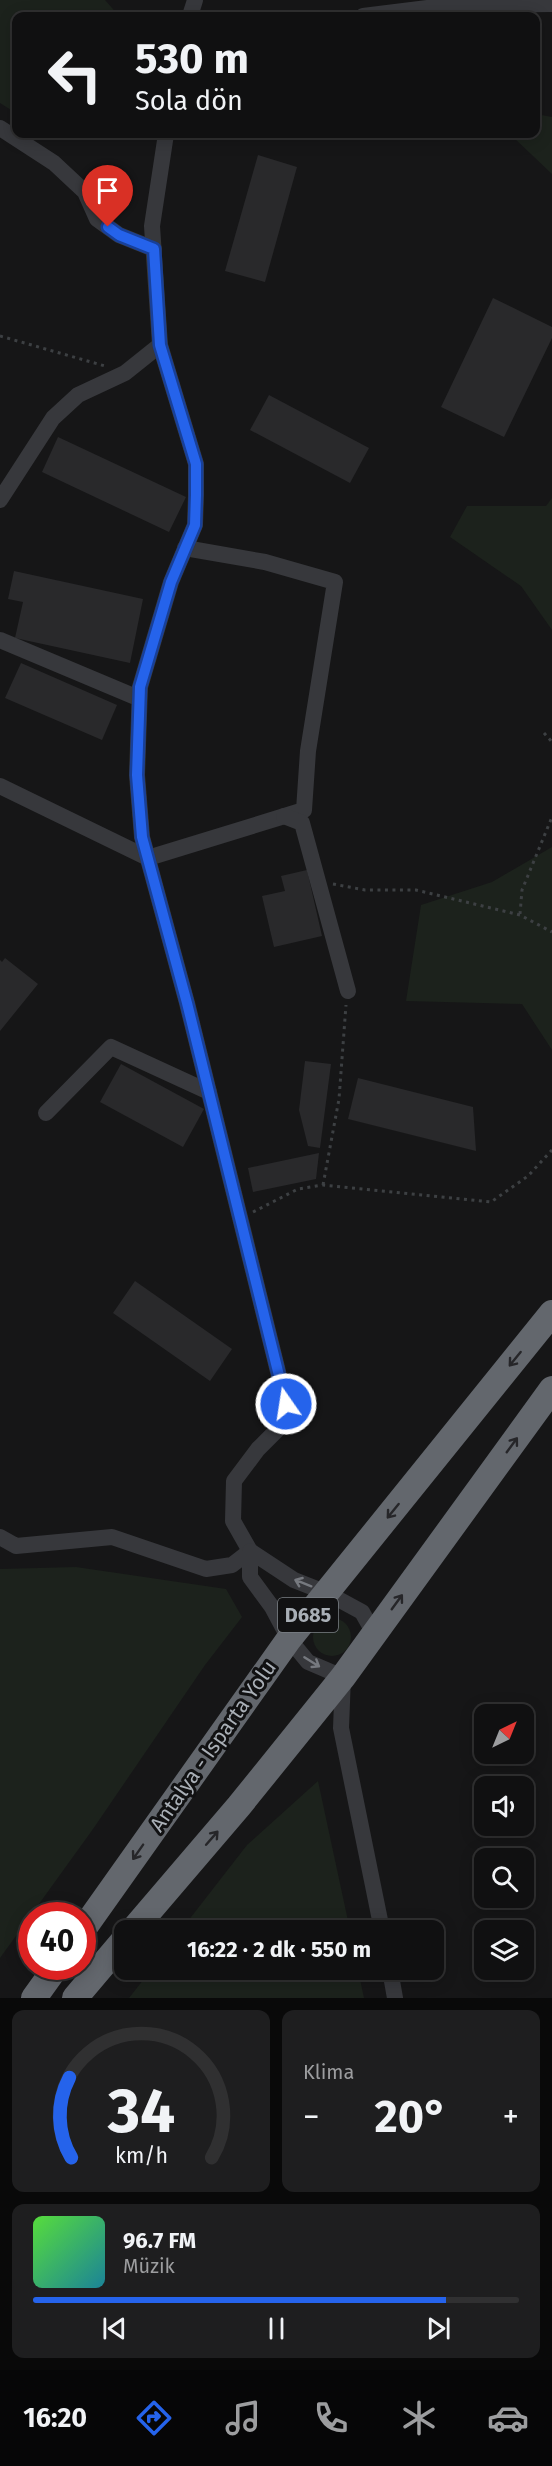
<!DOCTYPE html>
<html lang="tr">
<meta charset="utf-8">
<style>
body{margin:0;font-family:"Fira Sans",sans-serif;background:#1e1e1f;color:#f1f3f6;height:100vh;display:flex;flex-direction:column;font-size:22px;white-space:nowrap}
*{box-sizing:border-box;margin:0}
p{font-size:20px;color:#9c9d9f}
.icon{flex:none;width:33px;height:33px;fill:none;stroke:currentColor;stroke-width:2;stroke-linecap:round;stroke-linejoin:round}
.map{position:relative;height:1998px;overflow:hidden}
.panel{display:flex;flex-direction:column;gap:12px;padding:12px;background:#090909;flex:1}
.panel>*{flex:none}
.top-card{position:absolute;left:12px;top:12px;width:528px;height:126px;border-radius:12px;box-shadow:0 3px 15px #0003,0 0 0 2px #303031;background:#101011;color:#f1f3f6;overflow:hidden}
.needle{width:39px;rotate:43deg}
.buttons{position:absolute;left:474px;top:1704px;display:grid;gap:12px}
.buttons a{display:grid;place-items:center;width:60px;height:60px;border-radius:12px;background:#101011;box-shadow:0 3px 15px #0003,0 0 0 2px #303031;font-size:30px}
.speed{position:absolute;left:18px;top:1902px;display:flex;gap:12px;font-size:30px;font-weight:700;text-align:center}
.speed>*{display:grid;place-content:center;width:78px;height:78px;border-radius:50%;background:#101011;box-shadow:0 3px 15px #0003,0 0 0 2px #303031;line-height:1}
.speed .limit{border:9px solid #d22;background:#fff;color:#111}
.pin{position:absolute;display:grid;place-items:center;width:51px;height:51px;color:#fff;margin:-62px -26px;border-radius:50% 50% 50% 0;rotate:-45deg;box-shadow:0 0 6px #0007}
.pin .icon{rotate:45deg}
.me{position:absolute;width:66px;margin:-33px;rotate:347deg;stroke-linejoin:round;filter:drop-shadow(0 0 4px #0008)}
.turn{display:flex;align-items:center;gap:21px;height:126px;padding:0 24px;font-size:27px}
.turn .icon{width:78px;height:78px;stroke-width:2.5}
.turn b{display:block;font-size:42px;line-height:51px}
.big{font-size:45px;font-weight:700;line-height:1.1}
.panel .widget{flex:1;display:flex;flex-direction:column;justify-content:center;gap:9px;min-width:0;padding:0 21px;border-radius:12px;background:#1e1e1f}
.panel .dial{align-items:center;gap:0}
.dial svg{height:156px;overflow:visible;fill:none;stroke:#303031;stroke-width:7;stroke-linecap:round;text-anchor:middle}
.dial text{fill:#f1f3f6;stroke:none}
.song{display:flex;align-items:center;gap:18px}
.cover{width:72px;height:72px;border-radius:9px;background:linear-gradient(135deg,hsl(110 70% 55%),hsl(190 70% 35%))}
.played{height:6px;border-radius:3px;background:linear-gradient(90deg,#2563eb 85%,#303031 85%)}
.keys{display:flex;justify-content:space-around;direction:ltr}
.heat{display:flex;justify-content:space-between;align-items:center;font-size:33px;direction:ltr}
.panel .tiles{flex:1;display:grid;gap:12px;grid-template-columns:1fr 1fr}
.widget:last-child{grid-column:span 2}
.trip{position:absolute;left:114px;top:1920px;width:330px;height:60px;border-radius:12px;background:#101011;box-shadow:0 3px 15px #0003,0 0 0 2px #303031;font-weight:700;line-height:60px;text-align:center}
.menu{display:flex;height:96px;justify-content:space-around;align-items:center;background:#060607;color:#9c9d9f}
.menu .icon{width:42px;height:42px}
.menu .selected{color:#2563eb}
.menu b{font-size:27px;color:#f1f3f6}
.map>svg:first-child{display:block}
.green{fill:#1c221c}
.building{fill:#29292b}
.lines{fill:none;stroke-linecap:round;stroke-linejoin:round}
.path{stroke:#3d4043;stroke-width:3;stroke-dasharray:3 4.5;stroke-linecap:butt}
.minor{stroke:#37383c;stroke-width:16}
.highway{stroke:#63676d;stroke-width:26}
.oneway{stroke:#262629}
.oneway2{stroke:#76797f}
.route-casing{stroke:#184099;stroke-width:15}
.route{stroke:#2563eb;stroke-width:10}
.labels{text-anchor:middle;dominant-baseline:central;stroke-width:6;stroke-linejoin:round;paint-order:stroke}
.shield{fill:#111112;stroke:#7b8085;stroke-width:1.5}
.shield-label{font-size:20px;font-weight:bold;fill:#a9afb6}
.street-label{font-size:21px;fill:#a9afb6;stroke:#111112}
</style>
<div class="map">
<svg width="552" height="1998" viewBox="0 0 552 1998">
<rect width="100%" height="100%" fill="#161617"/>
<g class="green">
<polygon points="0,0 105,0 119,16 16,16 16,113 0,103"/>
<polygon points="536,114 552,117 552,174 512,136 512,134 536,134"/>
<polygon points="552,498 552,630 521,586 450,537 467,506 546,506"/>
<polygon points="552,847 552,1050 522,1004 406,1001 421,905 492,882"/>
<polygon points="76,1567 226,1589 242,1617 205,1665 93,1829 0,1958 0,1569"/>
<circle cx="332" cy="1637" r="19"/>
<polygon points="318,1781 350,1930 181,1930 247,1845"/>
<polygon points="151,1970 358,1970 364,1998 129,1998"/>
</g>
<g class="building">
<polygon points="258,155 297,167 265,282 225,271"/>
<polygon points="493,298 552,327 552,338 504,437 441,407"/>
<polygon points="269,395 369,448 350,483 250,430"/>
<polygon points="58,437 186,497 169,532 42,472"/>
<polygon points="14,571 143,599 130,663 15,638 23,602 8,599"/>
<polygon points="21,663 117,705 102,740 5,698"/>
<polygon points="307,870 322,936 274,947 262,896 285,891 281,876"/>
<polygon points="5,958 38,984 0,1031 0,960 2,962"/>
<polygon points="305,1061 331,1064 320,1148 308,1146 299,1110"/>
<polygon points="121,1064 204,1109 183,1147 100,1102"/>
<polygon points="358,1078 473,1107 476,1151 348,1119"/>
<polygon points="319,1153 316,1179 253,1192 248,1168"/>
<polygon points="135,1281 232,1349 210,1381 113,1313"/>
</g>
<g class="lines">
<g class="path">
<polyline points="0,336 105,366"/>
<polyline points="544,733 552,742"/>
<polyline points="333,884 365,890 416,890 520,915 552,932"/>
<polyline points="520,914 522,890 552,817"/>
<polyline points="323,1185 339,1099 346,1005"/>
<polyline points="253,1212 298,1189 323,1185 491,1202 528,1176 552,1150"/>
</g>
<g class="minor">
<polyline points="190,16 195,0"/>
<polyline points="363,16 451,5 552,4"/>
<polyline points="0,128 54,163 85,192 97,219 119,235 154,249"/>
<polyline points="0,500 53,418 78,395 125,373 160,345"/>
<polyline points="0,640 138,698"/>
<polyline points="0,786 148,858 304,810 308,751 335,582 265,562 185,548"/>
<polyline points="284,816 302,823 348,991"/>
<polyline points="46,1113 111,1047 209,1092"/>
<polyline points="0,1537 16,1546 112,1537 206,1569 232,1565 250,1551 233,1521 234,1481 258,1449 283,1424 286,1404 187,1003 142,837 137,775 140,687 171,582 195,525 196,495 196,464 160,345 152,226 166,134"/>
<polyline points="367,1643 371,1628 362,1612 327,1593 294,1580 250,1551 250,1577 272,1607 289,1639 308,1662 343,1677 341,1728 382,1930"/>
<polyline points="390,1970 395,1998"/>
</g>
<g class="highway">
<polyline points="133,1930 239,1806 343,1677 552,1389"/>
<polyline points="82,1931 289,1639 552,1313"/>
<polyline points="34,1998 57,1966"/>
<polyline points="75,1998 124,1940"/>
</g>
</g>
<defs><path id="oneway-shaft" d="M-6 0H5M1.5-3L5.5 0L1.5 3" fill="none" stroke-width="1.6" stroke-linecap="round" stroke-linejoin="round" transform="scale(1.5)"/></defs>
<g class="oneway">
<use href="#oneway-shaft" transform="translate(515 1359) rotate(129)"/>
<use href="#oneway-shaft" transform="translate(512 1445) rotate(-54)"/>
<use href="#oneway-shaft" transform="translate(393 1511) rotate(129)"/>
<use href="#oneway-shaft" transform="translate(397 1602) rotate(-54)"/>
<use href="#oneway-shaft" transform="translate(212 1838) rotate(-49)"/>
<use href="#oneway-shaft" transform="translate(138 1852) rotate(125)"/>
</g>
<g class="oneway2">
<use href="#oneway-shaft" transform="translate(303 1583) rotate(-158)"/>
<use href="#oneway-shaft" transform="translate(312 1662) rotate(32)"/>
</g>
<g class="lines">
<defs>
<polyline id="route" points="108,227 119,235 154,249 160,345 196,464 196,495 195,525 171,582 140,687 137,775 142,837 187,1003 286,1404"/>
</defs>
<use href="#route" class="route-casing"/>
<use href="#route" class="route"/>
</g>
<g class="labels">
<rect class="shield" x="278" y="1598" width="60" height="34" rx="4.5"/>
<g class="shield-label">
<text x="308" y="1615">D685</text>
</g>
<g class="street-label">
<text transform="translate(213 1746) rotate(-55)">Antalya - Isparta Yolu</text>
</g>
</g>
</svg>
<div class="buttons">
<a><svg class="needle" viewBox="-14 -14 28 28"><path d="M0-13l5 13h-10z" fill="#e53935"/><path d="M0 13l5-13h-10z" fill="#9c9d9f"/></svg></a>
<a><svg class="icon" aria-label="sound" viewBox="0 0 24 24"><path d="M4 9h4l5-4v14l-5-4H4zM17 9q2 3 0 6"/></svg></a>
<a><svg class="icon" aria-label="search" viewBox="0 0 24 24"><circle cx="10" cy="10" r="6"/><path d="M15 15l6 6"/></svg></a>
<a><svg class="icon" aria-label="layers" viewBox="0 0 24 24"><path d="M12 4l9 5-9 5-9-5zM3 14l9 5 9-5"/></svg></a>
</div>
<div class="speed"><div class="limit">40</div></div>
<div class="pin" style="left:108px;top:227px;background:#d93025"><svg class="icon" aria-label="arrive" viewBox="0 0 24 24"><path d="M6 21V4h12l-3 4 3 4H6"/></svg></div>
<svg class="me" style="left:286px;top:1404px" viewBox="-20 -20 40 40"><circle r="17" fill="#2563eb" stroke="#fff" stroke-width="3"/><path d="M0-11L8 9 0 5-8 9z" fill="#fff"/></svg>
<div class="trip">16:22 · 2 dk · 550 m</div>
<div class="top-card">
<div class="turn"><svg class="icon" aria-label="left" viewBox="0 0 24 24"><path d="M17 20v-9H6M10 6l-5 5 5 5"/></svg><div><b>530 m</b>Sola dön</div></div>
</div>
</div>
<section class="panel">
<div class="tiles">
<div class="widget dial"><svg viewBox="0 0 100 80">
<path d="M14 69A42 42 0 1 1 86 69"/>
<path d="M14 69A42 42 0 0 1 13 28" stroke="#2563eb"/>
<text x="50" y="56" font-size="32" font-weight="700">34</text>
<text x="50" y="72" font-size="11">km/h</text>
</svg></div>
<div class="widget"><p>Klima</p>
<div class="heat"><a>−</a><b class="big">20°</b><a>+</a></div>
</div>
<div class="widget">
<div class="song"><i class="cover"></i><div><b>96.7 FM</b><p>Müzik</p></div></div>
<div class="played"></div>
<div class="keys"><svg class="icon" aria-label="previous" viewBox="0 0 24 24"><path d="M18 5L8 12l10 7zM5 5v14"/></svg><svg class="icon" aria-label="pause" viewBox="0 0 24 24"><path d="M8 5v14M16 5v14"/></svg><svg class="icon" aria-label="next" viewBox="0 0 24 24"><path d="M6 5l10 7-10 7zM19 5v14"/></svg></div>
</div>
</div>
</section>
<nav class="menu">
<b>16:20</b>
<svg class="icon selected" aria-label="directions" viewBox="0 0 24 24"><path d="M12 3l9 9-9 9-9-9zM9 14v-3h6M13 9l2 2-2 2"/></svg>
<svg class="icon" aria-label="music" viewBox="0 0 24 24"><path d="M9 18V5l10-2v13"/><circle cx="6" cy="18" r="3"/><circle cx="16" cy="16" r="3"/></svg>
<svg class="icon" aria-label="phone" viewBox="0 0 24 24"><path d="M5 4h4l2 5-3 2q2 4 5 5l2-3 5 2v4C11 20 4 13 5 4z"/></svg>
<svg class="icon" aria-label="climate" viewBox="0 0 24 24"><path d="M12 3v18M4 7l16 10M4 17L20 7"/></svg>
<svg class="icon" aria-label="car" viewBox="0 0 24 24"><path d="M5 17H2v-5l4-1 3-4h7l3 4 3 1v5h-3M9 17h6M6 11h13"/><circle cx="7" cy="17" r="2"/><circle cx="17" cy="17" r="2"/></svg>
</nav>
